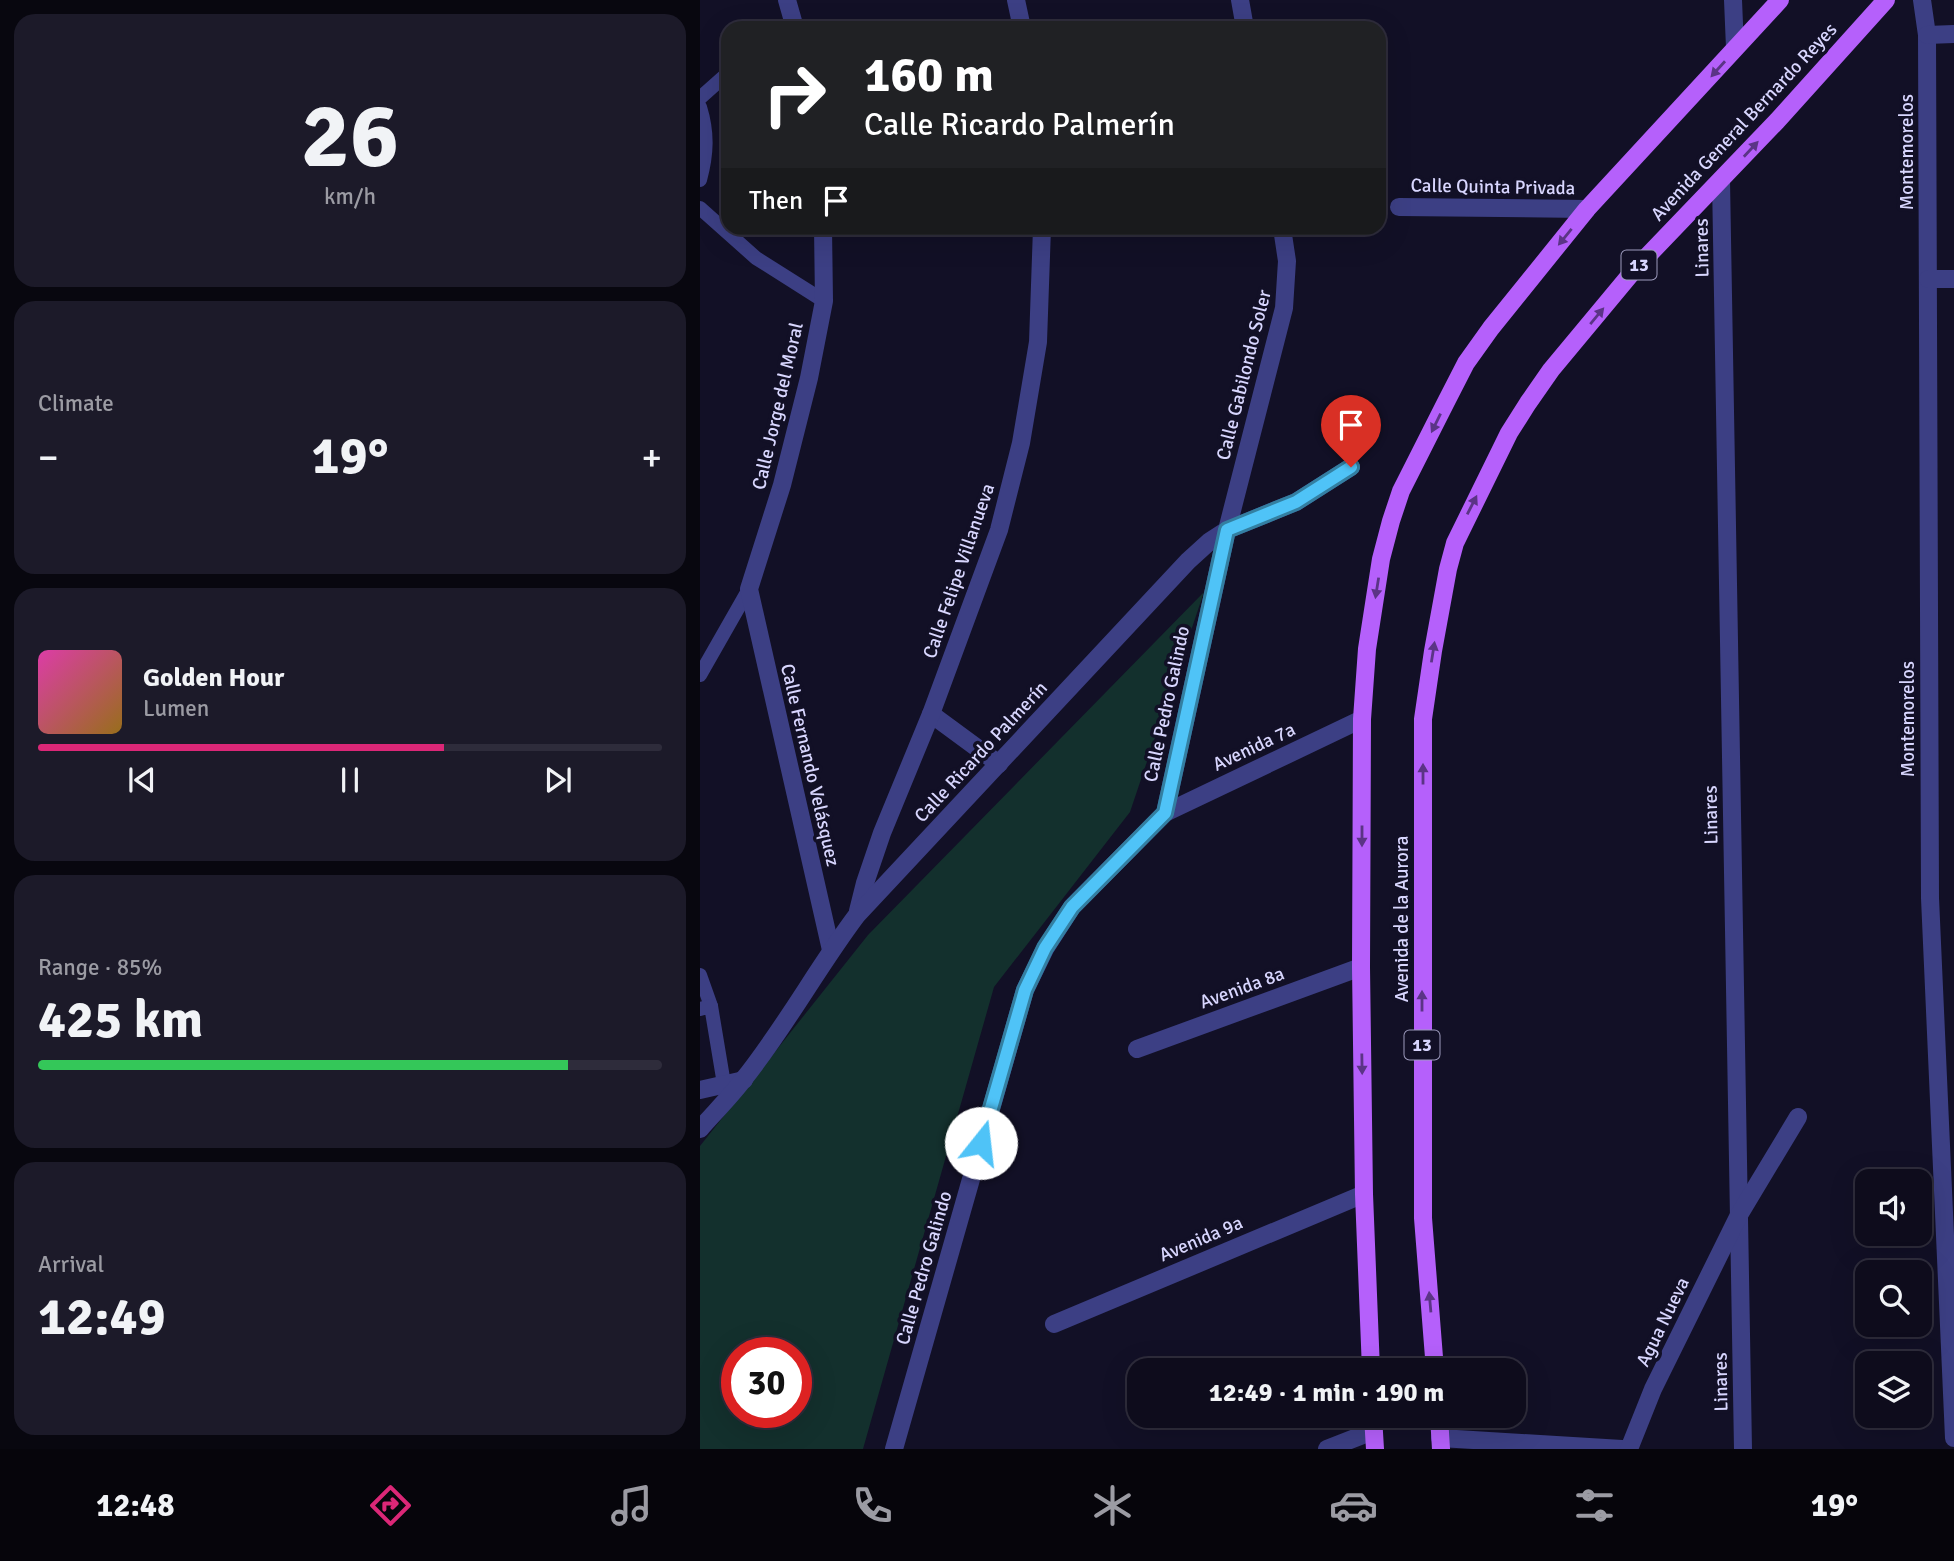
<!DOCTYPE html>
<meta charset="utf-8">
<style>
body{margin:0;font-family:Signika,sans-serif;background:#1c1a29;color:#f1f3f6;height:100vh;display:flex;flex-direction:column;font-size:26px;white-space:nowrap}
*{box-sizing:border-box;margin:0}
p{font-size:23px;color:#9b9ba3}
.icon{flex:none;width:38px;height:38px;fill:none;stroke:currentColor;stroke-width:2;stroke-linecap:round;stroke-linejoin:round}
.map{position:relative;flex:1;overflow:hidden}
.sheet{display:flex;flex-direction:column;gap:14px;padding:14px;background:#08070f;width:700px}
.sheet>*{flex:none}
.hud{position:absolute;left:21px;top:21px;width:665px;height:214px;border-radius:21px;box-shadow:0 7px 28px #0002,0 0 0 2px #2e2c3b;background:#202124;color:#fff;overflow:hidden}
.controls{position:absolute;left:1155px;top:1169px;display:grid;gap:14px}
.controls a{display:grid;place-items:center;width:77px;height:77px;border-radius:14px;background:#0e0c1c;box-shadow:0 7px 28px #0002,0 0 0 2px #2e2c3b;font-size:35px}
.speed{position:absolute;left:21px;top:1337px;display:flex;gap:14px;font-size:35px;font-weight:700;text-align:center}
.speed>*{display:grid;place-content:center;width:91px;height:91px;border-radius:50%;background:#0e0c1c;box-shadow:0 7px 28px #0002,0 0 0 2px #2e2c3b;line-height:1}
.speed .limit{border:10px solid #d22;background:#fff;color:#111}
.pin{position:absolute;display:grid;place-items:center;width:60px;height:60px;color:#fff;margin:-72px -30px;border-radius:50% 50% 50% 0;rotate:-45deg;box-shadow:0 0 7px #0007}
.pin .icon{rotate:45deg}
.me{position:absolute;width:77px;margin:-38px;rotate:16deg;stroke-linejoin:round;filter:drop-shadow(0 0 5px #0008)}
.turn{display:flex;align-items:center;gap:24px;height:147px;padding:0 28px;font-size:32px}
.turn .icon{width:91px;height:91px;stroke-width:2.5}
.turn b{display:block;font-size:49px;line-height:60px}
.then{display:flex;align-items:center;height:66px;padding:0 28px;background:#0003;gap:14px;font-size:26px}
.big{font-size:52px;font-weight:700;line-height:1.1}
.sheet .card{flex:1;display:flex;flex-direction:column;justify-content:center;gap:10px;min-width:0;padding:0 24px;border-radius:21px;background:#1c1a29}
.sheet .dial{align-items:center;gap:0}
.dial b{font-size:91px;line-height:1}
.song{display:flex;align-items:center;gap:21px}
.cover{width:84px;height:84px;border-radius:10px;background:linear-gradient(135deg,hsl(320 70% 55%),hsl(40 70% 35%))}
.played{height:7px;border-radius:4px;background:linear-gradient(90deg,#db2777 65%,#2e2c3b 65%)}
.keys{display:flex;justify-content:space-around;direction:ltr}
.heat{display:flex;justify-content:space-between;align-items:center;font-size:38px;direction:ltr}
.charge{height:10px;border-radius:5px;background:linear-gradient(90deg,#34c759 85%,#2e2c3b 0)}
.trip{position:absolute;left:427px;top:1358px;width:399px;height:70px;border-radius:21px;background:#0e0c1c;box-shadow:0 7px 28px #0002,0 0 0 2px #2e2c3b;font-weight:700;line-height:70px;text-align:center}
.menu{display:flex;height:112px;justify-content:space-around;align-items:center;background:#06050b;color:#9b9ba3}
.menu .icon{width:49px;height:49px}
.menu .selected{color:#db2777}
.menu b{font-size:32px;color:#f1f3f6}
main{display:flex;flex:1;min-height:0}
.map>svg:first-child{display:block}
.green{fill:#13302d;fill-rule:evenodd}
.lines{fill:none;stroke-linecap:round;stroke-linejoin:round}
.lane{stroke:#3c3f84;stroke-width:14}
.street{stroke:#3c3f84;stroke-width:18}
.primary{stroke:#b560fb;stroke-width:18}
.oneway{fill:#5b3486}
.route-casing{stroke:#337fa1;stroke-width:18}
.route{stroke:#4fc3f7;stroke-width:12}
.labels{text-anchor:middle;dominant-baseline:central;stroke-width:7;stroke-linejoin:round;paint-order:stroke}
.shield{fill:#121026;stroke:#9d9bbd;stroke-width:2}
.shield-label{font-size:18px;font-weight:bold;fill:#d8d6fe}
.street-label{font-size:19px;fill:#d8d6fe;stroke:#121026}
</style>
<main>
<section class="sheet">
<div class="card dial"><b>26</b><p>km/h</p></div>
<div class="card"><p>Climate</p>
<div class="heat"><a>−</a><b class="big">19°</b><a>+</a></div>
</div>
<div class="card">
<div class="song"><i class="cover"></i><div><b>Golden Hour</b><p>Lumen</p></div></div>
<div class="played"></div>
<div class="keys"><svg class="icon" aria-label="previous" viewBox="0 0 24 24"><path d="M18 5L8 12l10 7zM5 5v14"/></svg><svg class="icon" aria-label="pause" viewBox="0 0 24 24"><path d="M8 5v14M16 5v14"/></svg><svg class="icon" aria-label="next" viewBox="0 0 24 24"><path d="M6 5l10 7-10 7zM19 5v14"/></svg></div>
</div>
<div class="card"><p>Range · 85%</p><b class="big">425 km</b><div class="charge"></div></div>
<div class="card"><p>Arrival</p><b class="big">12:49</b></div>
</section>
<div class="map">
<svg width="1254" height="1449" viewBox="0 0 1254 1449">
<rect width="100%" height="100%" fill="#121026"/>
<path class="green" d="M504 592 430 812 294 987 163 1449H0V1146L168 935ZM37 1353H96V1412H37Z"/>
<g class="lines">
<g class="lane">
<polyline points="0,98 28,73"/>
<path d="M0 107C8 133 7 154 0 180"/>
<polyline points="0,208 56,258 124,301"/>
<polyline points="0,675 49,589"/>
<polyline points="0,975 11,1006"/>
<polyline points="0,1009 11,1006 24,1084"/>
</g>
<g class="street">
<polyline points="87,0 95,28"/>
<polyline points="316,0 322,28"/>
<polyline points="540,0 545,28"/>
<polyline points="1033,0 1035,48"/>
<polyline points="1222,0 1227,35 1230,898 1254,1438"/>
<polyline points="1227,35 1254,34"/>
<polyline points="1021,180 1043,1449"/>
<polyline points="699,207 887,209"/>
<polyline points="123,228 124,301 109,378 82,485 49,589 131,950"/>
<polyline points="1228,279 1254,279"/>
<polyline points="231,714 299,764"/>
<polyline points="465,813 662,719"/>
<polyline points="158,911 165,883 182,833 231,714 299,530 321,443 338,342 342,228"/>
<polyline points="437,1049 661,967"/>
<polyline points="0,1090 44,1080"/>
<path d="M0 1129C14 1113 30 1097 43 1080 85 1028 117 968 157 915L488 561 510 541 527 530 596 502 651 467"/>
<polyline points="354,1324 664,1194"/>
<polyline points="740,1438 922,1449"/>
<polyline points="194,1449 325,990 345,949 372,907 465,813 527,530 584,308 587,261 582,228"/>
<polyline points="627,1449 673,1431"/>
<polyline points="929,1449 953,1389 1039,1215 1098,1117"/>
</g>
<g class="primary">
<polyline points="671,1370 664,1194 661,967 662,719 667,649 681,559 691,521 701,491 746,402 766,363 791,328 887,209 1080,0"/>
<polyline points="735,1370 723,1218 723,719 733,651 748,569 755,543 809,433 828,403 851,370 935,269 1077,121 1186,0"/>
<polyline points="673,1416 675,1449"/>
<polyline points="739,1416 741,1449"/>
</g>
</g>
<defs><path id="oneway-solid" d="M-6-.8H1V-3.2L6.5 0L1 3.2V.8H-6Z" transform="scale(1.75)"/></defs>
<g class="oneway">
<use href="#oneway-solid" transform="translate(1018 69) rotate(132)"/>
<use href="#oneway-solid" transform="translate(1051 149) rotate(-47)"/>
<use href="#oneway-solid" transform="translate(865 237) rotate(129)"/>
<use href="#oneway-solid" transform="translate(897 316) rotate(-50)"/>
<use href="#oneway-solid" transform="translate(736 423) rotate(116)"/>
<use href="#oneway-solid" transform="translate(772 505) rotate(-63)"/>
<use href="#oneway-solid" transform="translate(677 588) rotate(99)"/>
<use href="#oneway-solid" transform="translate(733 652) rotate(-81)"/>
<use href="#oneway-solid" transform="translate(723 774) rotate(-90)"/>
<use href="#oneway-solid" transform="translate(662 836) rotate(90)"/>
<use href="#oneway-solid" transform="translate(722 1001) rotate(-90)"/>
<use href="#oneway-solid" transform="translate(662 1064) rotate(89)"/>
<use href="#oneway-solid" transform="translate(730 1302) rotate(-95)"/>
</g>
<g class="lines">
<defs>
<polyline id="route" points="281,1143 325,990 345,948 372,907 465,813 527,530 596,502 651,467"/>
</defs>
<use href="#route" class="route-casing"/>
<use href="#route" class="route"/>
</g>
<g class="labels">
<g class="shield">
<rect x="921.5" y="250.5" width="35" height="29" rx="5"/>
<rect x="704.5" y="1030.5" width="35" height="29" rx="5"/>
</g>
<g class="shield-label">
<text x="939" y="265">13</text>
<text x="722" y="1045">13</text>
</g>
<g class="street-label">
<text transform="translate(1044 122) rotate(-47)">Avenida General Bernardo Reyes</text>
<text transform="translate(1207 152) rotate(-90)">Montemorelos</text>
<text transform="translate(793 187) rotate(1)">Calle Quinta Privada</text>
<text transform="translate(1002 248) rotate(-91)">Linares</text>
<text transform="translate(544 375) rotate(-76)">Calle Gabilondo Soler</text>
<text transform="translate(78 406) rotate(-77)">Calle Jorge del Moral</text>
<text transform="translate(259 571) rotate(-71)">Calle Felipe Villanueva</text>
<text transform="translate(467 704) rotate(-78)">Calle Pedro Galindo</text>
<text transform="translate(1208 719) rotate(-90)">Montemorelos</text>
<text transform="translate(554 747) rotate(-25)">Avenida 7a</text>
<text transform="translate(281 752) rotate(-47)">Calle Ricardo Palmerín</text>
<text transform="translate(110 765) rotate(77)">Calle Fernando Velásquez</text>
<text transform="translate(1011 815) rotate(-91)">Linares</text>
<text transform="translate(702 919) rotate(-90)">Avenida de la Aurora</text>
<text transform="translate(542 988) rotate(-20)">Avenida 8a</text>
<text transform="translate(501 1239) rotate(-23)">Avenida 9a</text>
<text transform="translate(224 1268) rotate(-74)">Calle Pedro Galindo</text>
<text transform="translate(963 1322) rotate(-64)">Agua Nueva</text>
<text transform="translate(1021 1382) rotate(-91)">Linares</text>
</g>
</g>
</svg>
<div class="controls">
<a><svg class="icon" aria-label="sound" viewBox="0 0 24 24"><path d="M4 9h4l5-4v14l-5-4H4zM17 9q2 3 0 6"/></svg></a>
<a><svg class="icon" aria-label="search" viewBox="0 0 24 24"><circle cx="10" cy="10" r="6"/><path d="M15 15l6 6"/></svg></a>
<a><svg class="icon" aria-label="layers" viewBox="0 0 24 24"><path d="M12 4l9 5-9 5-9-5zM3 14l9 5 9-5"/></svg></a>
</div>
<div class="speed"><div class="limit">30</div></div>
<div class="pin" style="left:651px;top:467px;background:#d93025"><svg class="icon" aria-label="arrive" viewBox="0 0 24 24"><path d="M6 21V4h12l-3 4 3 4H6"/></svg></div>
<svg class="me" style="left:281px;top:1143px" viewBox="-20 -20 40 40"><circle r="19" fill="#fff"/><path d="M0-13L10 11 0 6-10 11z" fill="#4fc3f7"/></svg>
<div class="trip">12:49 · 1 min · 190 m</div>
<div class="hud">
<div class="turn"><svg class="icon" aria-label="right" viewBox="0 0 24 24"><path d="M7 20v-9h11M14 6l5 5-5 5"/></svg><div><b>160 m</b>Calle Ricardo Palmerín</div></div>
<div class="then">Then<svg class="icon" aria-label="arrive" viewBox="0 0 24 24"><path d="M6 21V4h12l-3 4 3 4H6"/></svg></div>
</div>
</div>
</main>
<nav class="menu">
<b>12:48</b>
<svg class="icon selected" aria-label="directions" viewBox="0 0 24 24"><path d="M12 3l9 9-9 9-9-9zM9 14v-3h6M13 9l2 2-2 2"/></svg>
<svg class="icon" aria-label="music" viewBox="0 0 24 24"><path d="M9 18V5l10-2v13"/><circle cx="6" cy="18" r="3"/><circle cx="16" cy="16" r="3"/></svg>
<svg class="icon" aria-label="phone" viewBox="0 0 24 24"><path d="M5 4h4l2 5-3 2q2 4 5 5l2-3 5 2v4C11 20 4 13 5 4z"/></svg>
<svg class="icon" aria-label="climate" viewBox="0 0 24 24"><path d="M12 3v18M4 7l16 10M4 17L20 7"/></svg>
<svg class="icon" aria-label="car" viewBox="0 0 24 24"><path d="M5 17H2v-5l4-1 3-4h7l3 4 3 1v5h-3M9 17h6M6 11h13"/><circle cx="7" cy="17" r="2"/><circle cx="17" cy="17" r="2"/></svg>
<svg class="icon" aria-label="filters" viewBox="0 0 24 24"><path d="M4 7h16M4 17h16"/><circle cx="9" cy="7" r="2"/><circle cx="15" cy="17" r="2"/></svg>
<b>19°</b>
</nav>
